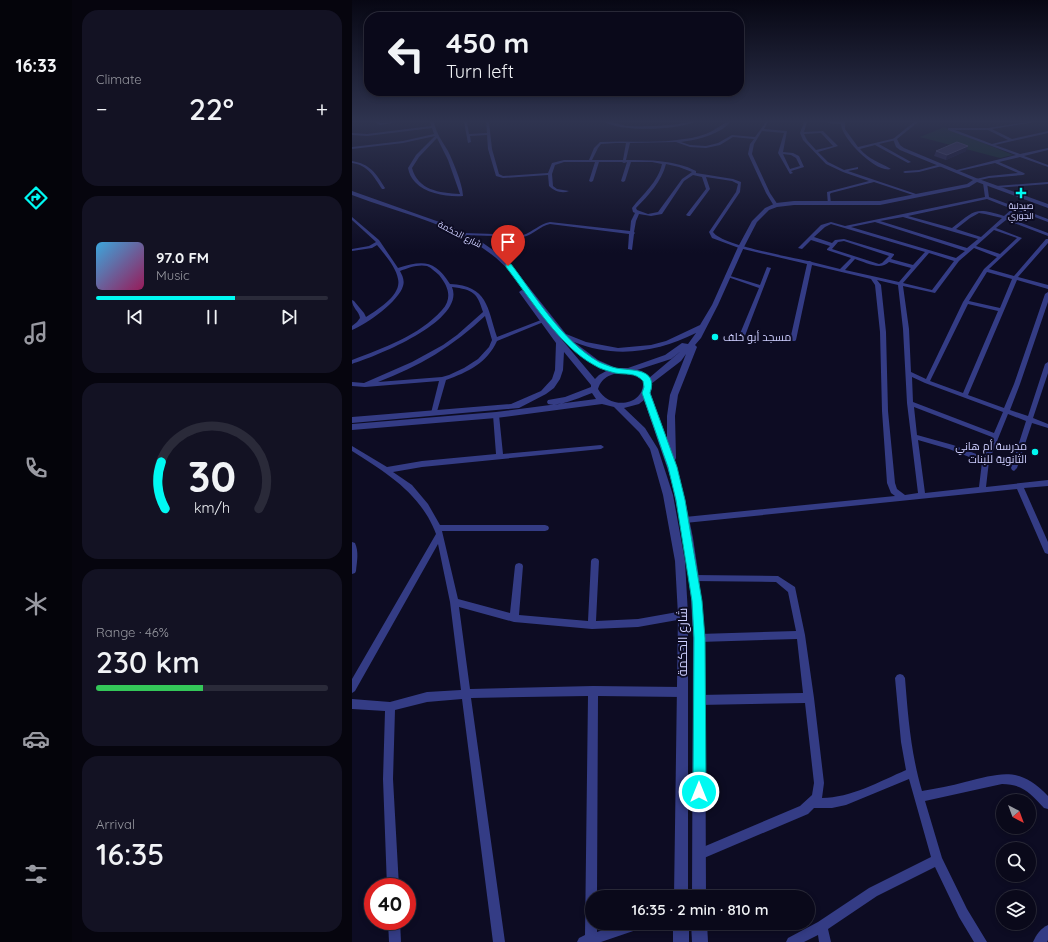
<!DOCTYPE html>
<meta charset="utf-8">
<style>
body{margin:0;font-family:Quicksand,Cairo,sans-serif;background:#131223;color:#f1f3f6;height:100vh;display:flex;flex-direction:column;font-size:15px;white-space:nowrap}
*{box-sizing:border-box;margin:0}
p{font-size:13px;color:#999aa2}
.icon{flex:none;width:22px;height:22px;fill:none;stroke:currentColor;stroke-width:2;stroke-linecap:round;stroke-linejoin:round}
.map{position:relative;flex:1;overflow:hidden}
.sheet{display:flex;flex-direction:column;gap:10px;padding:10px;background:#06050e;width:280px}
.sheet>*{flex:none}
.banner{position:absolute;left:12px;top:12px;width:380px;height:84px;border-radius:16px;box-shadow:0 2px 6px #0003,0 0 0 1px #2a2a39;background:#0a091a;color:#f1f3f6;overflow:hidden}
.needle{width:26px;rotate:139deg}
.fabs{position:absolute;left:644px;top:794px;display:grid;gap:8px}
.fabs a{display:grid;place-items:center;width:40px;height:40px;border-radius:50%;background:#0a091a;box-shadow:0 2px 6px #0003,0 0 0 1px #2a2a39;font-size:20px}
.speed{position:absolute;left:12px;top:878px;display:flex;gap:8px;font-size:20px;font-weight:700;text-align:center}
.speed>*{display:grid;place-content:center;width:52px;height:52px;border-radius:50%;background:#0a091a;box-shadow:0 2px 6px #0003,0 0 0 1px #2a2a39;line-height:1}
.speed .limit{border:6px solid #d22;background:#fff;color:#111}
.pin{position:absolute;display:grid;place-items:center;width:34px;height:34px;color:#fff;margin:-41px -17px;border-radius:50% 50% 50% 0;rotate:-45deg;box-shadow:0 0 4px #0007}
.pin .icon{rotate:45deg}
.me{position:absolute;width:44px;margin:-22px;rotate:0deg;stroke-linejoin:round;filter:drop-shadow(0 0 3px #0008)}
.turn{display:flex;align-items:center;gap:14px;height:84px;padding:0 16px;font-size:18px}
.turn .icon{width:52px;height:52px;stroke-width:2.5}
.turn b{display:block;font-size:28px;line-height:34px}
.big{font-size:30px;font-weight:600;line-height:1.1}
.sheet .card{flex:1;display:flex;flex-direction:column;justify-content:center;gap:6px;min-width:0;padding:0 14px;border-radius:16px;background:#131223}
.sheet .dial{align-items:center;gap:0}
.dial svg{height:104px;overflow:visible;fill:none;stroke:#2a2a39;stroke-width:7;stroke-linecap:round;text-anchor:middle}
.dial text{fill:#f1f3f6;stroke:none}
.song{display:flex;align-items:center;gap:12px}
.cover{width:48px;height:48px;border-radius:6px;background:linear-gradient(135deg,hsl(200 70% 55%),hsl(330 70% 35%))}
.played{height:4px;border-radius:2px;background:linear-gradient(90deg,#00f9f2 60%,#2a2a39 60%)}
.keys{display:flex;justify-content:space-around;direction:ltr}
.heat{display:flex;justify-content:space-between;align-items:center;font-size:22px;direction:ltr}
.charge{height:6px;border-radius:3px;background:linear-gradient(90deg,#34c759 46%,#2a2a39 0)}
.trip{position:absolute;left:233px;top:890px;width:230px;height:40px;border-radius:20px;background:#0a091a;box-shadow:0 2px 6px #0003,0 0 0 1px #2a2a39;font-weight:600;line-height:40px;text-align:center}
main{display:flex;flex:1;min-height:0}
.tab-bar{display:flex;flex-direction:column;width:72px;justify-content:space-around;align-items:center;background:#04040a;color:#999aa2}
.tab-bar .icon{width:28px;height:28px}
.tab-bar .active{color:#00f9f2}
.tab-bar b{font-size:18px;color:#f1f3f6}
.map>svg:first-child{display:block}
.green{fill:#0f2d28}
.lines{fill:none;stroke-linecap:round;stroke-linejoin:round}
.minor{fill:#343c85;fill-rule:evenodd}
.tertiary{fill:#343c85;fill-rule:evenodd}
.wall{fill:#272452}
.shaded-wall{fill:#151337}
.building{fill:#393665;stroke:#504e7d}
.route{fill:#00f9f2;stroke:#00a29d}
.poi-dot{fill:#00f9f2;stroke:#0d0c23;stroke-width:1.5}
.labels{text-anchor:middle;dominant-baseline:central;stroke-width:4;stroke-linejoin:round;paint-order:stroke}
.far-poi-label{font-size:9px;fill:#cecfff;stroke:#0d0c23}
.far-street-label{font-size:9px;fill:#cecfff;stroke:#0d0c23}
.poi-label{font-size:11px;fill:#cecfff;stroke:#0d0c23;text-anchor:start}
.near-street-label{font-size:13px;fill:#cecfff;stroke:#0d0c23}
</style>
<main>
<nav class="tab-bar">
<b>16:33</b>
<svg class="icon active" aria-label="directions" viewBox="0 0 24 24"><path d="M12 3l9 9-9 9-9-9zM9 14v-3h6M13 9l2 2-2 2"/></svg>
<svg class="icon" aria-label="music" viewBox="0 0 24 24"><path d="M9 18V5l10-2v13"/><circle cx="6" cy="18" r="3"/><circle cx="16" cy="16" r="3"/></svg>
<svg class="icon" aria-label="phone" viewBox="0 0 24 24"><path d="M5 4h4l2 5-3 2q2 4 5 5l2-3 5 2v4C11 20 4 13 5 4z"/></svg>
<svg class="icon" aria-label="climate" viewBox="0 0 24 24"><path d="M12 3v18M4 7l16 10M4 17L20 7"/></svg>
<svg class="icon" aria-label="car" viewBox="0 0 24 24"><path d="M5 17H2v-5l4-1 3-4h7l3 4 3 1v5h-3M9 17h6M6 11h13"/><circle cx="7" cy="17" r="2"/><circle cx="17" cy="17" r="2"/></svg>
<svg class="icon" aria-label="filters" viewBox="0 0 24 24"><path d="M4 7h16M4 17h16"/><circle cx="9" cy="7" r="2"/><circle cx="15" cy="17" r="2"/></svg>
</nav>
<section class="sheet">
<div class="card"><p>Climate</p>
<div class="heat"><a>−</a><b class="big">22°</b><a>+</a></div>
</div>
<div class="card">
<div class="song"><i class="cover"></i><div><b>97.0 FM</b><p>Music</p></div></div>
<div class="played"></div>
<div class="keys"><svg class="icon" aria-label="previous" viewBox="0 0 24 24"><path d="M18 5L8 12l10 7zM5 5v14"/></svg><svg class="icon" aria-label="pause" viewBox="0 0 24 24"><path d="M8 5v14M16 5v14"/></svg><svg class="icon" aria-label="next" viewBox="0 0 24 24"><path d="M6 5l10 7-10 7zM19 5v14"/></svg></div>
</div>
<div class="card dial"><svg viewBox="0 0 100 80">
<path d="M14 69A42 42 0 1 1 86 69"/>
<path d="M14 69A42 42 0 0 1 11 33" stroke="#00f9f2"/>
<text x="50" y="56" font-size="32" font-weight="700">30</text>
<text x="50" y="72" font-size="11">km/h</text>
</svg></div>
<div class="card"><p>Range · 46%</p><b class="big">230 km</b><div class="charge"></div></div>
<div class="card"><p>Arrival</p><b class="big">16:35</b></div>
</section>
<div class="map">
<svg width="696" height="942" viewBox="0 0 696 942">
<rect width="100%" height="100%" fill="#0d0c23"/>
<polygon class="green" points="592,127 661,155 648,158 568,137"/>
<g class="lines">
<g class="minor">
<polygon points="23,122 27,122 29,123 45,122 28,125"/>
<path d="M78 122H82C84 133 90 141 96 151 101 161 111 185 111 196 96 197 74 194 63 182 59 178 57 173 56 168L64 155 83 136 51 143 0 149V147L51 141 82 134 80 128 15 136 0 135V133L15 134 79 126ZM85 138 96 160 108 194C87 193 66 190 60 168L67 157Z"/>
<path d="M112 122H115L117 134 135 133 134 122H137L140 149 147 174 151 176 196 173 200 163 212 160H237L242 148 248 142C276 140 305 144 332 139 342 138 353 135 362 130 367 127 372 122 378 122 369 134 345 140 329 142L338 145 354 146 366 143 380 135 403 137 414 122H416L412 129 435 131 431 152 441 153 447 156 452 167 439 171 441 173 438 174 426 153 432 133 410 131 402 144 400 154 418 193 426 205V206H422L414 193 396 154 398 144 402 139 381 137 368 145 354 148 338 147 324 142 278 143 274 160C298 160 323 160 344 171V173L381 179 389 182 388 192 361 232C369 245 439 257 456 261H458L460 262 488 269 499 258 475 250V249L478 246 459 240 450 249 446 248 469 225 479 222 493 226 633 197 631 183 633 182 635 183 637 197 696 219V222L664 210 656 218 696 233V236L654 220 644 228 670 238 637 269 662 276 694 239H696V243L666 277 696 285V289L665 280 616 395 652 408 662 384 693 294 696 292V302L668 384 658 410 676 416 693 364 696 362V373L681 418 696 424V428L680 423 665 468 662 471 660 470 659 468 674 421 656 414 637 461 634 487 696 480V486L672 488 696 542V554L693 553 692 551 665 489 333 523 330 522 329 520 330 518 333 517 543 496 539 493 535 483 530 411 528 332 523 285 519 279 460 265 444 340 443 341H439L438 340 455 264 387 248 360 238 357 232 384 192 386 184 380 181 354 177 358 189 338 216H336L334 215 354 189 350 177 341 175 332 181 310 214 299 216 287 214 284 221 282 232 283 233 282 234 280 250 276 249 277 234 198 224C188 226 181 235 171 237L110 235V233H112L171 235C181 232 187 224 198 222L278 231 279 221 283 213 281 212 280 208C291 194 306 182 310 164L300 162H279L273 181 271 182 269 181 275 162 272 163 270 162H247L241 181 239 182 237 181 243 162H212L203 165 200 174 201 186 205 189 217 191C210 194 202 191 197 186L196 175 151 178 144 176 136 149 135 135 118 136 119 142 116 143ZM264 143H274L271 160H240L246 148 249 144ZM431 154 439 155 444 158 448 166 438 169ZM314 164 327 167 340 172 330 179 306 212 296 214 285 210 284 208C296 196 310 181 314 164ZM635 199 660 209 652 216C623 207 623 210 600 228L556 216ZM627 213 633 214 650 218 629 237 604 229 618 218ZM551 217 626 239 615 248 528 221ZM523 222 613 251 604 258 499 227ZM479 224 573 252 561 265 539 259 542 255V254L492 239 483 240 480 243 462 237 473 227ZM642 230 665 238 648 254 624 246ZM492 241 537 256 530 263 527 264 480 249 486 242ZM622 248 645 257 632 269 611 302 574 379 559 372 557 329 551 286 583 293 607 261ZM577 253 602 261 580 290 551 283ZM503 259C513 262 528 271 537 262L559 268 547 282 493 270ZM635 272 660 279 648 308 617 301ZM525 280 546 285 551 329 555 403 566 493 553 495 545 489 543 483 536 411 534 332 529 285ZM616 304 646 311 611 393 578 381ZM560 377 573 383 651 412 642 433 561 402ZM562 407 640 437 632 457 601 445 565 435ZM566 440 597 449 630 462 627 487 573 493Z"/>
<path d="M253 122C259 121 268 125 275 126 296 127 317 126 338 122H342C325 130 269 132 253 122Z"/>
<path d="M452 122H455L452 132 471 131 486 146 466 152 476 162 492 170 506 167V169L496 171 567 195 564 196 522 182 479 193 478 194 479 204 476 205 475 192 517 181 491 172 474 164 451 140 448 133ZM469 133 481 146 464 150 455 140 452 134Z"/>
<path d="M475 122H494L493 123V129L506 147 544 138V140L527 144 559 162 556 163 523 145 508 149C516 159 529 163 539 169 525 174 489 138 489 124L476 123Z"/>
<path d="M677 122H682L640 129 660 139 696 131V133L643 145 668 154 696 148V150L672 156 696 165V167L668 157 647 162 672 173 673 174 671 175 637 178 624 181V179L637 176 666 173 643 163 603 172 601 171 664 155 596 130V128H636ZM603 130H636L656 140 640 144Z"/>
<path d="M0 161C18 164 24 173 33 188L32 189H30C22 177 16 165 0 163Z"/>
<polygon points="589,164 591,165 590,166 567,172 553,173 551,172 553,171 567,170"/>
<polygon points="696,182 696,184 644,188 642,187 644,186"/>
<path d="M0 217 27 240 46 268C71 260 83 260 98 284 136 286 135 307 145 337L189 320 191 319 194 321 145 341C135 363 116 372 94 380L84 415H82L79 413 87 381 13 387 0 386V382L12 383 60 362 91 345 105 335 131 312C125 292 121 290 100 287 114 321 25 356 0 364V360C31 348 67 336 90 310 101 298 96 286 87 275 83 272 80 268 75 266 66 264 56 268 48 271 50 275 53 280 51 286 47 301 15 324 0 330V326L5 322 8 318C7 311 0 308 0 300L2 301 12 313 14 317C25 310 50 295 46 279 44 267 33 255 25 245L20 248 0 251V249L17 246 24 242 0 220ZM133 316 140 340 137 347 126 359 112 368 97 375 90 377 26 382C66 367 102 346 133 316Z"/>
<polygon points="415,267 419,268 391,341 388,343 386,342 385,341 407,288 373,276 375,275 408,285"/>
<path d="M142 413H146L147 415 151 454 249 445 252 447 249 449 70 467 41 472 60 485 76 504 88 525H193L196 526 197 528 196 530 193 531H90L106 599 158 613 163 566 164 564 167 563 170 564 171 566 167 615 236 621 239 561 240 559 243 558 246 559 247 561 244 621 286 619 331 611 334 612 335 615 334 618 331 619 286 627 240 629 162 622 107 607 118 689 241 686 330 687 333 689 335 692 333 695 330 697 246 696 245 897H240V923H245V932L271 923H295L293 927 249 942H225L227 938 233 935 236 696 119 698 153 942H141L110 699 75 702 43 710 41 779 47 887H35L31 779 33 711 0 709V699L38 702 75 692 109 690 98 602 86 544 3 691 0 693V679L84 534C82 528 79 523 76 517 58 487 30 470 0 451V446L35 467 70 461 144 454 141 415Z"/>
<path d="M0 542 3 543C7 552 5 561 4 571L3 573 0 574Z"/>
<path d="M341 575 426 576 443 587 453 635 462 698 472 783 470 798C498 798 529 781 554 770L549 742 543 678 545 675 548 674 551 675 553 678C556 716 559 754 570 791 585 788 599 786 613 782 650 773 667 766 696 796V809L692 808C679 794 671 784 650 784L573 801 590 858 615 909 635 942H622L607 917 583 867 525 896 476 929 479 942H467L466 935 452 942H434L436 938 466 922 517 888 579 857 557 779 494 805 480 808H462L456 814 352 858 348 859 344 858 343 854 344 850 448 806 460 795 462 783 453 703 347 705 344 703 342 700 344 697 347 695 451 693 445 639 347 642 344 641 343 638 344 635 347 634 444 631 436 592 424 582 341 581 338 580 337 578 338 576Z"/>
<polygon points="36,921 48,921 49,942 37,942"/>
<path d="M696 925V940L695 942H681C684 935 689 928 696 925Z"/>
</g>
<g class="tertiary">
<path d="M562 122H566L545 139 548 145 552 148 624 178 696 204V208L625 182 617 187 528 205H442L425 207 417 210 405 222 392 247 366 305 349 338 343 345 345 347 326 395 323 416 324 458 323 460 333 499 341 538 347 578 353 638 354 897H340L341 638 339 598 331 538 319 479 292 400 287 404 272 408 293 428 306 449 321 495 333 561 336 615V897H322L326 615 323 561 311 495 298 449 287 432 262 407 250 404 144 418 0 430V424L144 412 244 399 240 393C229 397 208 407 196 404L195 402 196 400 213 397 239 387V385L212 352 211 370 208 379 202 388 194 394 167 408 0 423V417L159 404 189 391 200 379 203 370 204 343 167 292 170 290 172 291 211 341 243 379 247 375 256 370C197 344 186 290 139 254 99 223 47 213 0 195V191L93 224 128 241 144 252 160 266 214 334 234 342 266 348 299 345 314 341 348 325 360 305 386 247 400 221 413 208 424 203 442 201H528L615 184 621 180 548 150 544 147 541 139ZM344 333 336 344 330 343 313 355 276 368H264L246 360 222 342C263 359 306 352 344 333ZM329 351 297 378 290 371 285 370 319 359ZM334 354 318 395 315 416V439L298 392 300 389 299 384 329 361ZM274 372 284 375 291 381C293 407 257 410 246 389 250 376 261 373 274 372Z"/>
<rect x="321" y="923" width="16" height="19"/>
<polygon points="339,923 355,923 356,942 340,942"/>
</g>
</g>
<polygon class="wall" points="584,151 614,151 594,160 582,156"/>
<polygon class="shaded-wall" points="616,146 614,151 594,160 595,155"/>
<polygon class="building" points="605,142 616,146 595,155 584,151"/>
<linearGradient id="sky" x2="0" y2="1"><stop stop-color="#070713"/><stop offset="0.48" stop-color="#2f3450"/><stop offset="1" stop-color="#2f3450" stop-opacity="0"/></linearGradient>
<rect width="696" height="253" fill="url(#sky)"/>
<path class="route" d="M154 264H159C184 297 210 341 247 362 252 364 259 367 264 368 278 371 307 367 298 393L325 467 333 500 350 601 353 638 354 792 352 797 347 799 343 797 341 792 342 638 340 601 324 500 316 467 290 393 292 387 291 381C283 372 274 375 263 373 256 371 248 369 242 365 208 347 178 298 154 267Z"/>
<g class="poi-dot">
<path d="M667 187h4v4h4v4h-4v4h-4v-4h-4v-4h4z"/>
<circle cx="363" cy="337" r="4"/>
<circle cx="683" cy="452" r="4"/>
</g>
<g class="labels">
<g class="far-poi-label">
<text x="669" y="205">صيدلية<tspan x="669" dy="10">الجوري</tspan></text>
</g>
<g class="far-street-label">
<text transform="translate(108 234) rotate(27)">شارع الحكمة</text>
</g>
<g class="poi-label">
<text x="371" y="337">مسجد أبو خلف</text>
<text x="675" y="446" text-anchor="end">مدرسة أم هاني<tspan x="675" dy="13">الثانوية للبنات</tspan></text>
</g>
<g class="near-street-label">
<text transform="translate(330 642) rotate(-90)">شارع الحكمة</text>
</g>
</g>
</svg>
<div class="fabs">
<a><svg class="needle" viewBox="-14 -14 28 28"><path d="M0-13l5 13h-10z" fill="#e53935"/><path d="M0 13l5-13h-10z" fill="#999aa2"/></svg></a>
<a><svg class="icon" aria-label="search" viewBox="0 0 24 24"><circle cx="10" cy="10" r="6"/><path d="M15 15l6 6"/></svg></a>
<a><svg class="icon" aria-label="layers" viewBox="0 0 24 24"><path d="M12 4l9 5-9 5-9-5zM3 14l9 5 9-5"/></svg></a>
</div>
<div class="speed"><div class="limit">40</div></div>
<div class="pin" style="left:156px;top:266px;background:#d93025"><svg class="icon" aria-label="arrive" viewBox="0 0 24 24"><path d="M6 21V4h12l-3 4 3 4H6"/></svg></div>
<svg class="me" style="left:347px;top:792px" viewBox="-20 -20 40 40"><circle r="17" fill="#00f9f2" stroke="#fff" stroke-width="3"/><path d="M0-11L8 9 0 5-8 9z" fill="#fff"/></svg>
<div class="trip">16:35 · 2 min · 810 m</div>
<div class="banner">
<div class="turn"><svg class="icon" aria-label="left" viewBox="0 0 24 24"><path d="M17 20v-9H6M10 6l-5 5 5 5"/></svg><div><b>450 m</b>Turn left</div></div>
</div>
</div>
</main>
